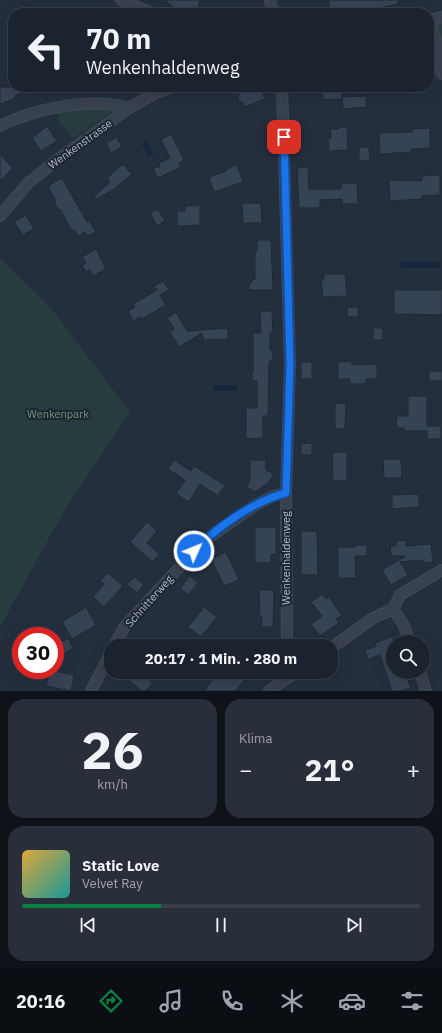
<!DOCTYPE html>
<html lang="de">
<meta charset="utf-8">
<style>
body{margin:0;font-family:"IBM Plex Sans",sans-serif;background:#282f3a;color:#f1f3f6;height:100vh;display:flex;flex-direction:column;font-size:15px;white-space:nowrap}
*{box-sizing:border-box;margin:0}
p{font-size:13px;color:#a0a4aa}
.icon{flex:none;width:22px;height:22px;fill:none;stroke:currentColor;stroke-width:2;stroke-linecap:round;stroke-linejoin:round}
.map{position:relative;height:691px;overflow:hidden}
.sheet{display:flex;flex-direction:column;gap:8px;padding:8px;background:#0f1319;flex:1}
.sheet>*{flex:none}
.guide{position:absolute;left:8px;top:8px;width:426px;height:84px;border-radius:16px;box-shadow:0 4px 16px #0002,0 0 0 1px #39404a;background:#1b232e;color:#f1f3f6;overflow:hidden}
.controls{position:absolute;left:386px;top:635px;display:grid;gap:8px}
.controls a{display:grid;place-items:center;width:44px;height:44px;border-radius:50%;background:#1b232e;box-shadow:0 4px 16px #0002,0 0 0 1px #39404a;font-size:20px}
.speed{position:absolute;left:12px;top:627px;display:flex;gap:8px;font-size:20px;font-weight:700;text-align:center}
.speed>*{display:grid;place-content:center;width:52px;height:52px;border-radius:50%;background:#1b232e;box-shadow:0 4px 16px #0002,0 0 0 1px #39404a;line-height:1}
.speed .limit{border:6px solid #d22;background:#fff;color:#111}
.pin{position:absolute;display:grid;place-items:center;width:34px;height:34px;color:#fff;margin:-17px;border-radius:8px;box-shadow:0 2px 6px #0006}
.me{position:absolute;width:44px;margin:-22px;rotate:46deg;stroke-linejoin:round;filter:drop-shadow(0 0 3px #0008)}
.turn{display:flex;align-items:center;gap:14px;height:84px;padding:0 12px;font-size:18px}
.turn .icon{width:52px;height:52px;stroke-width:2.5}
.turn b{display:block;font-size:28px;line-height:34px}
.big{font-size:30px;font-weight:700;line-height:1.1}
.sheet .widget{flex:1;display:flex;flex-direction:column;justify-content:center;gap:6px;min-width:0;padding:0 14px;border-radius:16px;background:#282f3a}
.sheet .dial{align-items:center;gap:0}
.dial b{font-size:52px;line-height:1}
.song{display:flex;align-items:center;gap:12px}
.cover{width:48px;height:48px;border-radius:6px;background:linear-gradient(135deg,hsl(40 70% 55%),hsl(180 70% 35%))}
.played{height:4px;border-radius:2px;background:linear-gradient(90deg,#0b8043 35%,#39404a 35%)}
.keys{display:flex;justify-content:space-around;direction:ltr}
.heat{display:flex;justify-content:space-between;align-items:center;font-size:22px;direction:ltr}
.sheet .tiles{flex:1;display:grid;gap:8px;grid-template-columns:1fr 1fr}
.widget:last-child{grid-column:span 2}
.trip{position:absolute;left:104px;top:639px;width:234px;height:40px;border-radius:16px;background:#1b232e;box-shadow:0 4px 16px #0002,0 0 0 1px #39404a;font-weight:700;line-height:40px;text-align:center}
.menu{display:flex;height:64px;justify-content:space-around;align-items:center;background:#0b0e12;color:#a0a4aa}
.menu .icon{width:28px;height:28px}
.menu .selected{color:#0b8043}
.menu b{font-size:18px;color:#f1f3f6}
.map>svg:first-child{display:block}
.green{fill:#263c3f}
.water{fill:#17263c}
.building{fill:#364354;stroke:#1f2835}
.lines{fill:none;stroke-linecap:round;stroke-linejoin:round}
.minor-casing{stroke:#414a57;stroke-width:12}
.minor{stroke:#38414e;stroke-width:10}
.route-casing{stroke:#114b97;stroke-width:10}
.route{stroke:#1a73e8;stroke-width:7}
.labels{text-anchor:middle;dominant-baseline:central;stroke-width:4;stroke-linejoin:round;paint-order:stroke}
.street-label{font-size:11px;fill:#b4bcc9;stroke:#1d2633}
.park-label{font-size:11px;fill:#6b9a76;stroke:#1d2633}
</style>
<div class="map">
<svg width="442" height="691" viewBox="0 0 442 691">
<rect width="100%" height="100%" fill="#242f3e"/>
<g class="green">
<polygon points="442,17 442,74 431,19"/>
<polygon points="86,107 115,110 75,137 71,137 58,120 59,112"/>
<polygon points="0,258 50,307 130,412 63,513 0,627"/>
</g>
<g class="water">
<polygon points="147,141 154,154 148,157 142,144"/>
<polygon points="400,262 441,262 441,268 401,268"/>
<rect x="213" y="385" width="24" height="6"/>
</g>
<g class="building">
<polygon points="164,0 200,0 196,13 181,13"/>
<polygon points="328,0 398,0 398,4 374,9 374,13 330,13"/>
<polygon points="0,87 36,87 15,96 16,98 0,104"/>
<polygon points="228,87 260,87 265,99 244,107 243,103 238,100 239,94"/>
<polygon points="326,87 342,87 342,97 366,96 367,107 343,109 342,99 323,100 322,90 327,90"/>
<polygon points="47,126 57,141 41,151 32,138"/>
<polygon points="340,127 345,127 347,129 348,150 329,151 328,138 331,138 330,129 338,129"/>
<polygon points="430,128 430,148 412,149 412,152 380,154 379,133 412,132 412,129"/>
<polygon points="171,134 184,160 179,163 181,167 158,178 153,169 160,166 159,163 170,158 161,140"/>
<polygon points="117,137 122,147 111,153 106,143"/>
<polygon points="359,147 369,147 370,160 359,161"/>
<polygon points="0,154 13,168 0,181"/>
<polygon points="123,164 132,174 114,189 95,200 94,197 110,182 107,178"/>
<polygon points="237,165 243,182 214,192 209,177 226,171 228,168"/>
<polygon points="308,167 309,189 340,189 342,187 342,183 357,183 358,204 342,204 342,199 320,200 320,208 299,208 297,168"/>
<polygon points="440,175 440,195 422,196 422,199 390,201 389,180 422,181 422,176"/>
<polygon points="62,178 87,222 89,221 96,232 87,236 85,232 78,236 74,229 72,231 60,209 58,210 54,202 56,201 48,186"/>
<polygon points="242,203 261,203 262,223 243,223"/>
<polygon points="200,205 200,225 177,226 177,211 185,211 185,206"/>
<polygon points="158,209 165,221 157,226 150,213"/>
<polygon points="26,215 34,229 23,235 14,222"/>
<polygon points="257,240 271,240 273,290 253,290 248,289 250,283 255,279 255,251 257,251"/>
<polygon points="96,249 106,269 93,276 90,270 86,272 82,265 86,263 82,257"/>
<polygon points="324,274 345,274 347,296 323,297 321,279 324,279"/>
<polygon points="163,281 169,290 160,295 166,305 142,319 141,317 133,321 128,311 135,307 133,304 157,290 154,286"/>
<polygon points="394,290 442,290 442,315 394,314"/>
<rect x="347" y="307" width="11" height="10"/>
<polygon points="260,311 272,311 273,333 270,333 270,350 273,351 273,359 269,362 268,416 263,416 263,438 246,439 246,408 257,408 257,381 252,381 252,372 253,372 253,333 261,333"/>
<polygon points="176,312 187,331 228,328 228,339 204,340 202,333 179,347 170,332 174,329 167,318"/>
<rect x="373" y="328" width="10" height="12"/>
<polygon points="352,361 352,365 377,364 377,379 366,379 366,384 350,384 350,379 338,379 338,362"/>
<rect x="301" y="362" width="11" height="17"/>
<rect x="429" y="371" width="13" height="10"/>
<polygon points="408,396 427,396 427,426 441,426 441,439 427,439 427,431 404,431 404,428 396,428 397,416 408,416"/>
<polygon points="335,403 346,404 345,429 335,429"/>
<polygon points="312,443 312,455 301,455 301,444"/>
<polygon points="332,452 347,452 347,481 333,481"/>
<polygon points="383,459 401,459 402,478 384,478"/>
<polygon points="174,460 191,471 194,466 225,485 218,496 200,484 189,502 176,494 185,480 168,469"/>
<polygon points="250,460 266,460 266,470 274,474 268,483 255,492 247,487 250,480"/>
<polygon points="419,494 419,507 392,509 392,495"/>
<polygon points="147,522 157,531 147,543 159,554 153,562 130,542"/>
<polygon points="255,527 276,527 276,555 271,554 271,563 255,563"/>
<polygon points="301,531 317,531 318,575 301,575"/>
<polygon points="406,540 406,546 431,544 433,562 423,563 423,560 400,562 408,575 391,585 382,570 406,556 391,556 390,546 396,546 396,541"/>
<polygon points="355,545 367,545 367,556 355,556 356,578 338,578 338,547 355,547"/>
<polygon points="226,552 239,580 224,586 211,559"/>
<polygon points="108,573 123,586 104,607 93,597 104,584 100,581"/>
<polygon points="190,576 198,583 188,595 180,588"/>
<polygon points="135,577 144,585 137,593 127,584"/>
<polygon points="259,590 274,590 273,627 262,627 262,617 260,617"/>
<polygon points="322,594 326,599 329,597 342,616 336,619 339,623 320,636 311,624 322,616 311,602"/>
<polygon points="86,607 96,625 72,639 62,622"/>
<polygon points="204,607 217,617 201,637 188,627"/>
<polygon points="393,636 393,672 405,672 411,688 401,691 392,691 380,655 368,659 365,650 376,646 375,643"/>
<polygon points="68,638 73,648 64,654 58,644"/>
<polygon points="50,670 74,675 71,691 46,686"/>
<polygon points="133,672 139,672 153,683 146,691 142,691 127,679"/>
<polygon points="219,672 250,672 236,691 204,691"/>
</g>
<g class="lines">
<defs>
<g id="minor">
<polyline points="121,0 152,13"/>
<polyline points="270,0 273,13"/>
<polyline points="431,19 442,74"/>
<polyline points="429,20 442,17"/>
<polyline points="282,87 290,364 286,493 287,646"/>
<path d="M0 126C36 108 90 97 129 108"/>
<polyline points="0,216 28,183 61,157 129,108 154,94 172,87"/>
<polyline points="393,609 403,624 410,642"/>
<polyline points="114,646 125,626 204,541 254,506 273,496 286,493"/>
<polyline points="331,648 373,618 393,609 400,595 442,570"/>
<polyline points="420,672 426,691"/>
<polyline points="91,691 111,652"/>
<polyline points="269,691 296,672"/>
</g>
</defs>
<use href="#minor" class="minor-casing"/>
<use href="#minor" class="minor"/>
</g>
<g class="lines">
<defs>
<path id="route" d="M194 551C217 527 254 501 286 493L290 364 284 137"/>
</defs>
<use href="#route" class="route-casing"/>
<use href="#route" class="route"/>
</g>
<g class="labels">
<g class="street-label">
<text transform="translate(80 144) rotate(-36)">Wenkenstrasse</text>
<text transform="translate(286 558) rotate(-90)">Wenkenhaldenweg</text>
<text transform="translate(149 601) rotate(-48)">Schnitterweg</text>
</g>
<g class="park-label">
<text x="58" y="414">Wenkenpark</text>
</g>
</g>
</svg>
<div class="controls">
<a><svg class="icon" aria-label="search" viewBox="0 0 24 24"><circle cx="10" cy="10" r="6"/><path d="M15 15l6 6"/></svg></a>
</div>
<div class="speed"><div class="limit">30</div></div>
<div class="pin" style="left:284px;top:137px;background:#d93025"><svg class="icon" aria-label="arrive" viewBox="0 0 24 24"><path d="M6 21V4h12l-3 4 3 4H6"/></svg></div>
<svg class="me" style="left:194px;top:551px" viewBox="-20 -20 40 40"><circle r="17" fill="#1a73e8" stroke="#fff" stroke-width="3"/><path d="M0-11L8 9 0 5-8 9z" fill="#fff"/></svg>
<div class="trip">20:17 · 1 Min. · 280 m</div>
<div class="guide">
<div class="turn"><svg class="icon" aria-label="left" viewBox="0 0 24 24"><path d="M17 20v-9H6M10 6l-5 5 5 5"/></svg><div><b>70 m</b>Wenkenhaldenweg</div></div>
</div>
</div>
<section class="sheet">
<div class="tiles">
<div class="widget dial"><b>26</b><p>km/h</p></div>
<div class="widget"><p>Klima</p>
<div class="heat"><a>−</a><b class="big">21°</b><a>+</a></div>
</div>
<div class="widget">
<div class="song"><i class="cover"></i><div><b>Static Love</b><p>Velvet Ray</p></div></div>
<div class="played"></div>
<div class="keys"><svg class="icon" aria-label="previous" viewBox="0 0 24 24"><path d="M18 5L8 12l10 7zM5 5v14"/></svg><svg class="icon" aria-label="pause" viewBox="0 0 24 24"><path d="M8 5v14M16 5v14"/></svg><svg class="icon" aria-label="next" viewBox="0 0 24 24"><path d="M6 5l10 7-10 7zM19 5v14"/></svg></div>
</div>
</div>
</section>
<nav class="menu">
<b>20:16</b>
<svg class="icon selected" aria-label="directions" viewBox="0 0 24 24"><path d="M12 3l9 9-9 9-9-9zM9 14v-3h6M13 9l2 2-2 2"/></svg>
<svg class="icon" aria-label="music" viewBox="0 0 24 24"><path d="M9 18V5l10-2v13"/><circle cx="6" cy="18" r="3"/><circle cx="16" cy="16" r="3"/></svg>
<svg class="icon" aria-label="phone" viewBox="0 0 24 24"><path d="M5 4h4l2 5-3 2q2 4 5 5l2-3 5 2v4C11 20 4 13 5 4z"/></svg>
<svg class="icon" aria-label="climate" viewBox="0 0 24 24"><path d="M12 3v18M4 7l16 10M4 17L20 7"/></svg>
<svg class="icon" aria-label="car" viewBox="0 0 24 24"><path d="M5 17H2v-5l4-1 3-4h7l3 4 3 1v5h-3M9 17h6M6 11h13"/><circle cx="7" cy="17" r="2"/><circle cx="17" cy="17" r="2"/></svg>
<svg class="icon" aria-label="filters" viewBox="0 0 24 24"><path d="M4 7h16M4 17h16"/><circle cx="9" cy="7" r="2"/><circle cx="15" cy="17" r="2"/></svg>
</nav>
